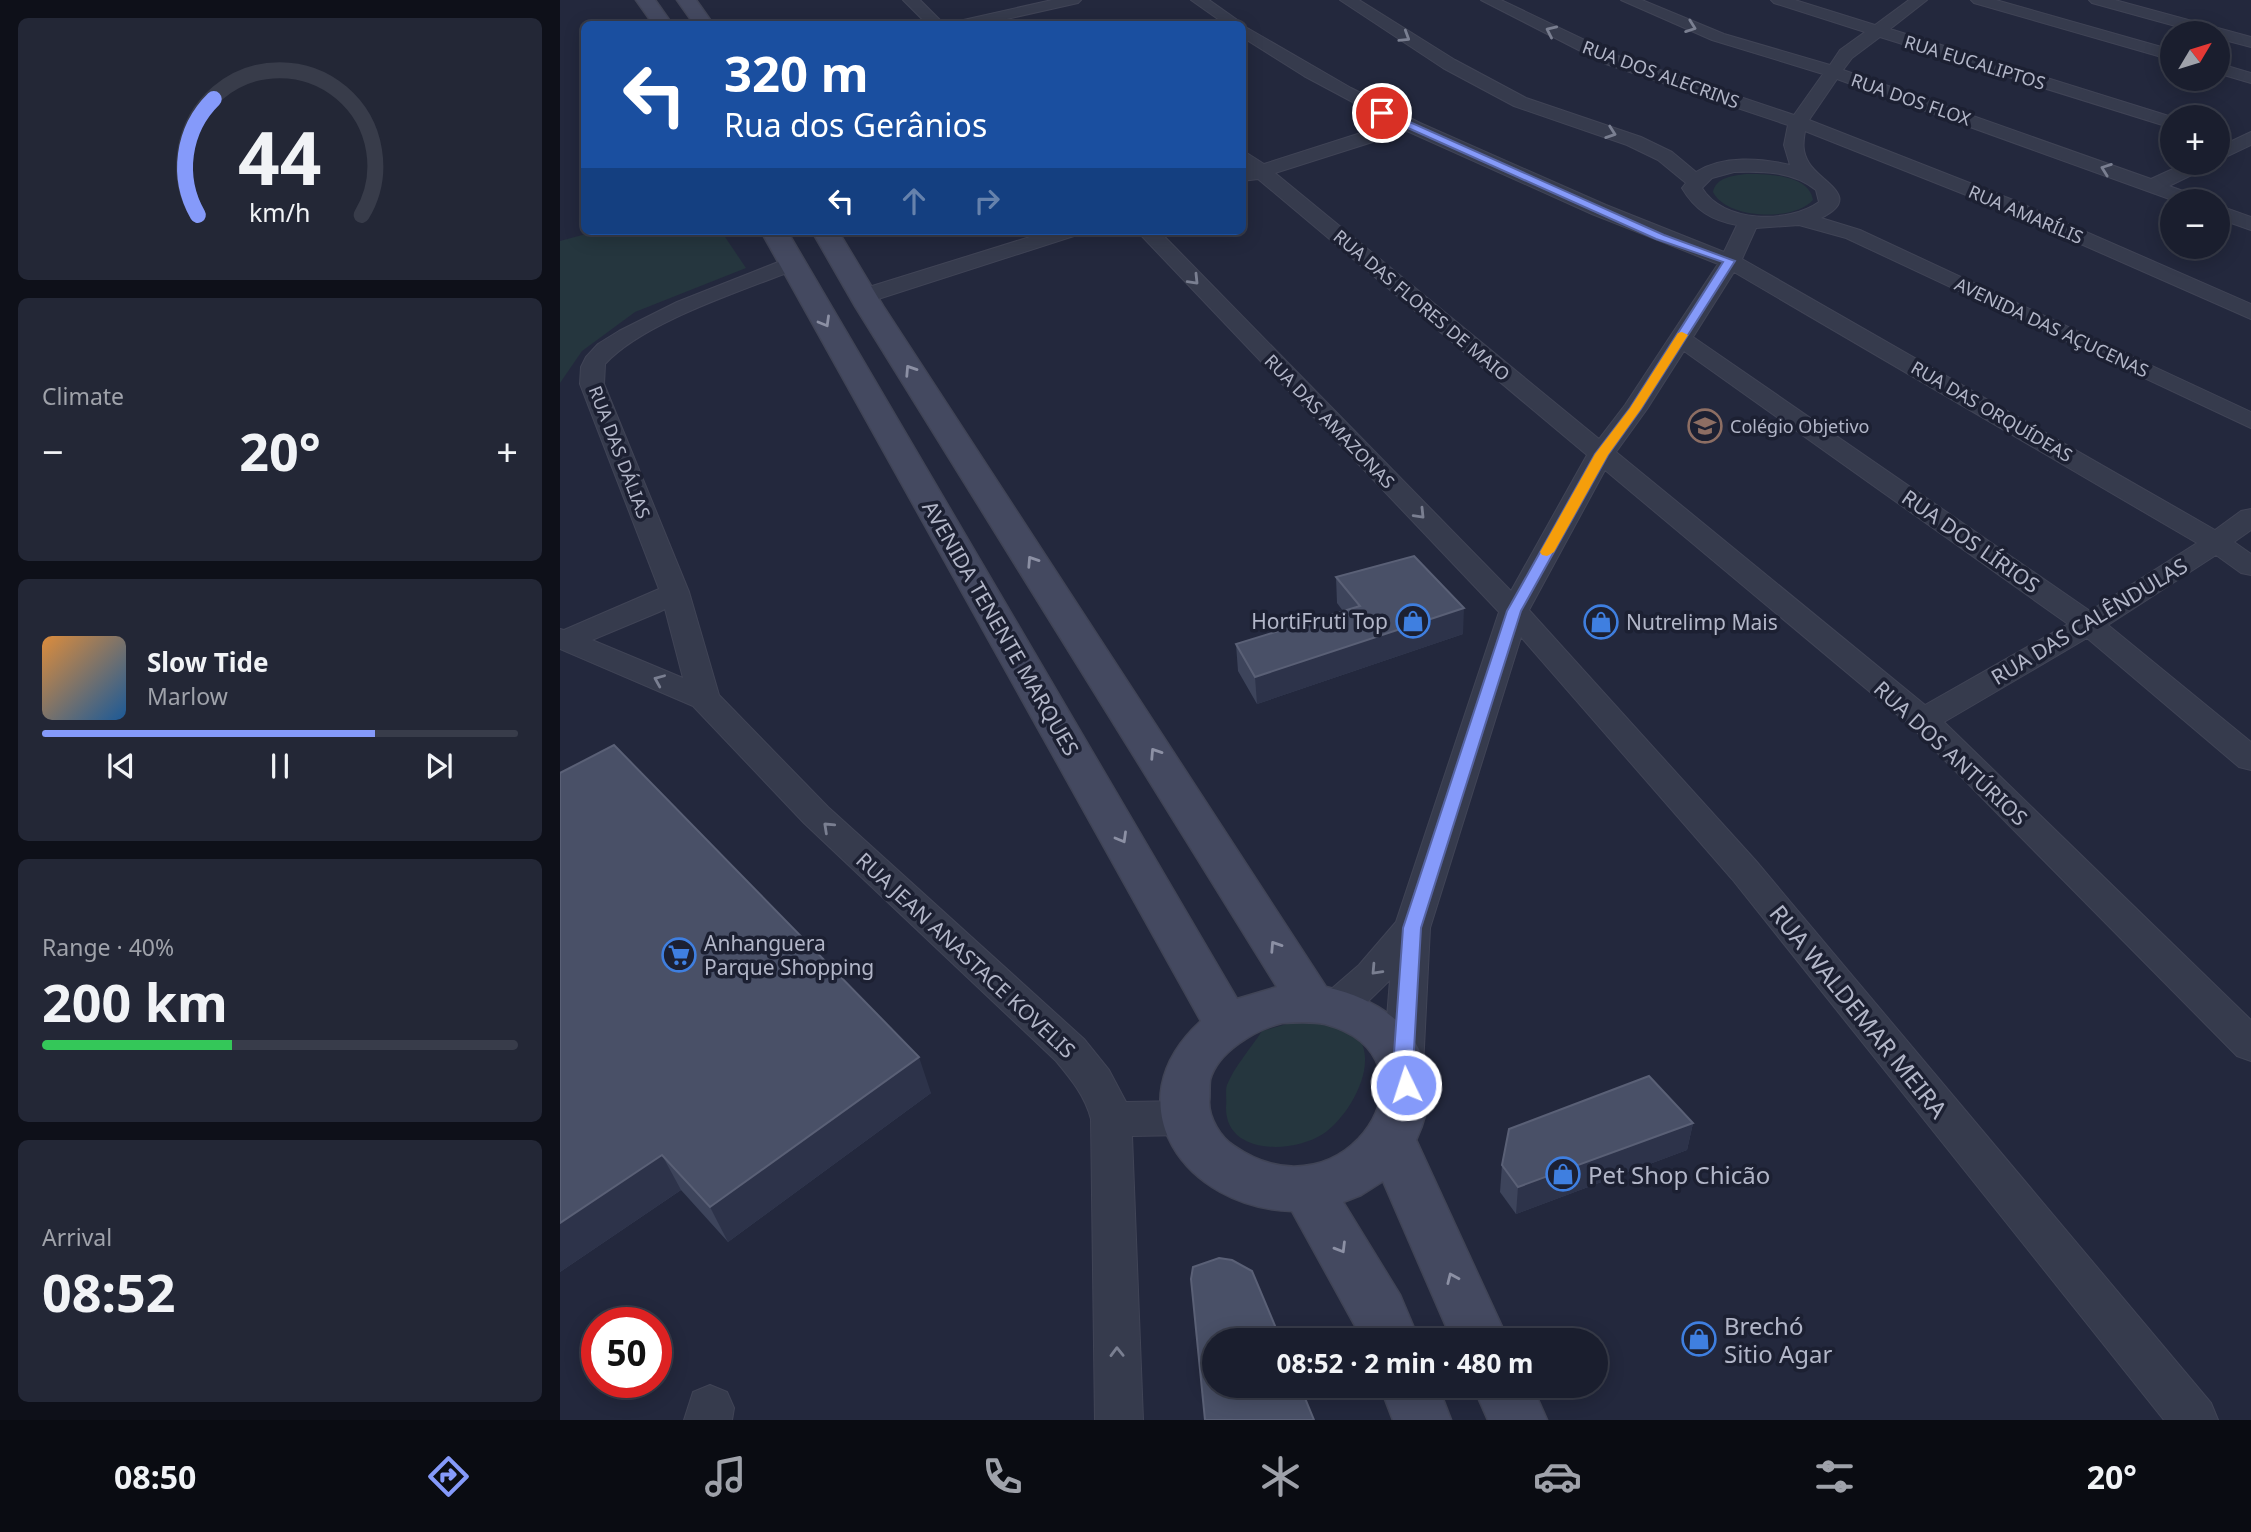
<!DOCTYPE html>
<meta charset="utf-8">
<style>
body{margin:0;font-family:"Noto Sans",sans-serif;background:#232736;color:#f1f3f6;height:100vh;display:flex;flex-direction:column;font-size:26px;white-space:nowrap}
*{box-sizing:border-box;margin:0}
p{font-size:23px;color:#9fa2aa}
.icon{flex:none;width:38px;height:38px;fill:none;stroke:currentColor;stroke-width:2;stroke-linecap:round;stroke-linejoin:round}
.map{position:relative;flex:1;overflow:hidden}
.sheet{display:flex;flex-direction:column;gap:18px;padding:18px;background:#0e1019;width:560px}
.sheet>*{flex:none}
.hud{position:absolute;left:21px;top:21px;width:665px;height:214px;border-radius:10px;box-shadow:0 4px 18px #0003,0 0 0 2px #383c4a;background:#1a4fa0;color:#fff;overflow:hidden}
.needle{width:46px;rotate:52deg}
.controls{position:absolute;left:1600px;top:21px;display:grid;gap:14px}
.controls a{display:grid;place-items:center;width:70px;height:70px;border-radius:50%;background:#1a1e2e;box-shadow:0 4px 18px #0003,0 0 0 2px #383c4a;font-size:35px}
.speed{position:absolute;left:21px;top:1307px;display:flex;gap:14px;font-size:35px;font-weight:700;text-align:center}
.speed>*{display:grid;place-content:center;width:91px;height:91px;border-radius:50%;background:#1a1e2e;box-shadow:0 4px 18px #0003,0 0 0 2px #383c4a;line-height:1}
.speed .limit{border:10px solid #d22;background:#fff;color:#111}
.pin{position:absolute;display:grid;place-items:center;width:60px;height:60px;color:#fff;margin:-30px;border:4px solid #fff;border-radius:50%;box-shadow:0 2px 7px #0007}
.me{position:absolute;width:77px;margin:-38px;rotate:356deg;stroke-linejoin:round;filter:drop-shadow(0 0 5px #0008)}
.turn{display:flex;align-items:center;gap:24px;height:147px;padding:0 28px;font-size:32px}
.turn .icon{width:91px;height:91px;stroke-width:2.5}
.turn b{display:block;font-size:49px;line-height:60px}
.lanes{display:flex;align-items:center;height:66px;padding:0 28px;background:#0003;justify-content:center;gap:35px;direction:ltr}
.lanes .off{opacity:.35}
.big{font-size:52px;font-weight:700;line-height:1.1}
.sheet .widget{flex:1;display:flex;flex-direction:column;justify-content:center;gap:10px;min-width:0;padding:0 24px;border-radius:10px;background:#232736}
.sheet .dial{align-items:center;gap:0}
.dial svg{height:182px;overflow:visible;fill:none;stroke:#383c4a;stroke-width:7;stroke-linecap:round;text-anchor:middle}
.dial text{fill:#f1f3f6;stroke:none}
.song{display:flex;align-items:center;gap:21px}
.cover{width:84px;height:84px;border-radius:10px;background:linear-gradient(135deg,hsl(30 70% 55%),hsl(210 70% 35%))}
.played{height:7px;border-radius:4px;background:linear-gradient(90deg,#859afa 70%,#383c4a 70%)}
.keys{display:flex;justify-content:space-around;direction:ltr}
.heat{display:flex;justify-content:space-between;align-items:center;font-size:38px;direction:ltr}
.charge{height:10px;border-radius:5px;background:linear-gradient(90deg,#34c759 40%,#383c4a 0)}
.trip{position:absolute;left:642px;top:1328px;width:406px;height:70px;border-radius:35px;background:#1a1e2e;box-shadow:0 4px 18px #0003,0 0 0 2px #383c4a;font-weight:700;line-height:70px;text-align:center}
.tab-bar{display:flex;height:112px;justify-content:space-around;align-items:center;background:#0a0c12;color:#9fa2aa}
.tab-bar .icon{width:49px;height:49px}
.tab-bar .on{color:#859afa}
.tab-bar b{font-size:32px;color:#f1f3f6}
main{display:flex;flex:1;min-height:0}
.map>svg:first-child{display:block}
.green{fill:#25363e}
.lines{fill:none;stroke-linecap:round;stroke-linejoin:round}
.minor-casing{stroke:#404456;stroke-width:2}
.secondary-casing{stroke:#404456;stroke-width:3}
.minor{fill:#363b4d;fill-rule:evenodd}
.secondary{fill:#444960;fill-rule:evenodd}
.wall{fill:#3d445b}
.shaded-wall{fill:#2d334a}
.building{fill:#495067;stroke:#5a6076;stroke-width:2}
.oneway{stroke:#7a7f91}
.oneway2{stroke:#8c90a4}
.route{fill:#859afa;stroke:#5664a2;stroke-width:2}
.slow{fill:#f59e0b}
.labels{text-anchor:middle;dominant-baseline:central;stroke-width:7;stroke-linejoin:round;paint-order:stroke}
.far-street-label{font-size:18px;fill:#b2b6c8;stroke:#1c2032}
.far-poi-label{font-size:18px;fill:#b2b6c8;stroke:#1c2032;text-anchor:start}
.street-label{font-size:21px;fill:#b2b6c8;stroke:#1c2032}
.poi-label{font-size:21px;fill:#b2b6c8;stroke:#1c2032;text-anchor:start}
.near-street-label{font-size:24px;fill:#b2b6c8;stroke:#1c2032}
.near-poi-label{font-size:24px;fill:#b2b6c8;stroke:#1c2032;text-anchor:start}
</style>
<main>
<section class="sheet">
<div class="widget dial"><svg viewBox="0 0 100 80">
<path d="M14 69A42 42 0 1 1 86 69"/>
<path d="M14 69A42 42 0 0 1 21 18" stroke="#859afa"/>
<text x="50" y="56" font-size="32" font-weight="700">44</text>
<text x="50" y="72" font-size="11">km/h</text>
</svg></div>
<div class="widget"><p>Climate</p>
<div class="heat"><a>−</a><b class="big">20°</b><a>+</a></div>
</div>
<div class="widget">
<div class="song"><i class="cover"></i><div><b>Slow Tide</b><p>Marlow</p></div></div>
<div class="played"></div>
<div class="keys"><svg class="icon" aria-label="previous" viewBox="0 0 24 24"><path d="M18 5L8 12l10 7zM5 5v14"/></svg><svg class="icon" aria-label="pause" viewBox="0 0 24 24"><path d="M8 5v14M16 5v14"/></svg><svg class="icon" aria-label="next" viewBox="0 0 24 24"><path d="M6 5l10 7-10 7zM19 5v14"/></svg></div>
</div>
<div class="widget"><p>Range · 40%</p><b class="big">200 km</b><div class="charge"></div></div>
<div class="widget"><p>Arrival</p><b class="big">08:52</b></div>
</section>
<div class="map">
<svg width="1691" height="1420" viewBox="0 0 1691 1420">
<rect width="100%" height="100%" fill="#23283d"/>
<g class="green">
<path d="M1186 174C1206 174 1249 174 1253 200 1234 222 1166 219 1153 192 1156 177 1173 176 1186 174Z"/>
<polygon points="37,231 161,231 186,268 75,312 22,351 0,383 0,241"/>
<path d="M744 1019C759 1022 784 1022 795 1033 822 1061 789 1117 763 1134 732 1154 665 1155 666 1107 667 1100 665 1091 667 1085 674 1067 691 1048 702 1031Z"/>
</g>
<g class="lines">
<defs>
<g id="minor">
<polygon points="343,0 360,0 384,24 367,24"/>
<polygon points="492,0 521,0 518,3 424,24 397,24 399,21"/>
<polygon points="631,0 649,0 683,24 665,24"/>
<path d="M780 0H799L895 60 966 98 1081 137 1112 152 1136 172C1163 155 1201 158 1230 165L1224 145 1228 125 1046 64 921 0H941L1058 56 1234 115 1263 74 1152 40 1061 0H1082L1164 34 1270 65 1280 50 1305 32 1214 3 1211 0H1235L1315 25 1349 0H1367L1330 29 1612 117V128L1320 37 1292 58 1283 70 1591 179 1626 163H1651L1648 167 1609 186 1640 197 1643 201H1615L1277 79 1249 120 1453 200 1691 304V319L1439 208 1245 131C1243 143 1242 152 1249 163 1260 182 1304 197 1261 218L1300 230 1691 412V428L1286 238 1239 225 1196 228 1182 259 1655 530 1681 511 1691 509V530L1674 542 1691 554V575L1681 573 1656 555 1548 625 1691 742V770L1679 767 1527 638 1384 722 1691 1020V1061L1677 1056 1352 727 1045 470 969 610 1196 861 1651 1403 1658 1420H1604L1172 879 961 637 870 928 863 1067 857 1079 843 1083 829 1079 823 1067 830 980 790 1019 776 1023 762 1019 757 1008 762 997 799 965 836 922 939 612 577 231H599L951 591 1027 455 698 179 682 181V171L687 170 682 166V150L704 164 832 123 744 76 682 37V25L791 88 860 123 1046 205 1164 252 1177 225C1151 220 1135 210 1122 188L1126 183 1098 160 1067 145 954 106 883 68ZM847 131 1032 214 1158 264 1065 405 1039 439 715 173ZM1174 172C1202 171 1233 171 1256 190L1259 202C1228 224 1163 223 1142 188L1152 178ZM1174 272 1637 543 1530 611 1133 337ZM1124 351 1508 624 1365 705 1056 452 1087 409Z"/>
<polygon points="1411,0 1436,0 1612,50 1612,60 1414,3"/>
<polygon points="1529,0 1555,0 1691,37 1691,47 1657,38 1657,33 1641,33 1532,3"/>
<polygon points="1657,63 1691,73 1691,83 1657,73"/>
<polygon points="1691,132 1691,145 1657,161 1657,148"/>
<polygon points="1657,205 1691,217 1691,230 1657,218"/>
<polygon points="489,231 520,231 517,235 312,301 296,301 293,296 296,291"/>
<path d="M231 257 239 258 242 263 239 268C183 291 85 321 45 364L44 384 129 592 159 695 268 807 524 1039 549 1070 566 1102 625 1101 639 1106 645 1118 639 1130 625 1135 572 1136 583 1420H535L531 1119C525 1096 511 1079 496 1061L244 823 133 706 0 649V629L4 630 99 589 20 384 21 367 26 357 38 344 59 331 117 302ZM105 609 123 678 32 640 99 612Z"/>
<polygon points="150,1385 167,1392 174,1408 172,1420 124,1420 133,1392"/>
</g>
<g id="secondary">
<polygon points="76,0 95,0 112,24 93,24"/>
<polygon points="117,0 136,0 153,24 134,24"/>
<path d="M201 231H227L677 999 717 987 295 306 252 231H278L323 306 766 987C844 1004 893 1062 856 1140L948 1340H892L823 1181 801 1195 783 1202 840 1295 859 1340H803L732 1211C626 1208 550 1104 641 1021ZM722 1023C736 1022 751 1021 765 1024 889 1057 787 1224 674 1146 660 1137 649 1118 649 1102 650 1095 649 1087 650 1080 657 1052 696 1029 722 1023Z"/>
<polygon points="820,1386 878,1386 891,1420 833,1420"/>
<polygon points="913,1386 972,1386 987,1420 928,1420"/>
</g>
</defs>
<use href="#minor" class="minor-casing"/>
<use href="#secondary" class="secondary-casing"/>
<use href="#minor" class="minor"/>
<use href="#secondary" class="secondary"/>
</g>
<g class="wall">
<polygon points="776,577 903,634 697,704 678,671 676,644 783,611 777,603"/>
<polygon points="0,773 371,1093 168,1242 121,1190 0,1272"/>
<polygon points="1133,1123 1127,1150 956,1214 940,1192 942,1165"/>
</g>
<g class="shaded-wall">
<polygon points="904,608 903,634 697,704 695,677"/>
<polygon points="359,1057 371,1093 168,1242 150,1207"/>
<polygon points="1133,1123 1127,1150 956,1214 958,1187"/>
<polygon points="102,1155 121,1190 0,1272 0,1223"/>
</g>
<g class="building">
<polygon points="854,556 904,608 695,677 676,644 800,606 776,577"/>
<polygon points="54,745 359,1057 150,1207 102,1155 0,1223 0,773"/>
<polygon points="1089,1076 1133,1123 958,1187 942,1165 949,1129"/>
<polygon points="659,1258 672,1260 692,1271 721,1340 654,1340 654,1386 740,1386 754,1420 645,1420 631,1279 633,1267"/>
</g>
<defs><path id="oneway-chevron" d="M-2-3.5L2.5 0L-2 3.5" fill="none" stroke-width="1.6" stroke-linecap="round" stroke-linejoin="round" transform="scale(1.75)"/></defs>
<g class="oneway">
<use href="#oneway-chevron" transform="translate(1131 27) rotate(20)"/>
<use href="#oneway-chevron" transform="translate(991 31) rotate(-155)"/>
<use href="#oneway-chevron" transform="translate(845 37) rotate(32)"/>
<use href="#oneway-chevron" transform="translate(1051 133) rotate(19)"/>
<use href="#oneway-chevron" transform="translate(1546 169) rotate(-160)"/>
<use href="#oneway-chevron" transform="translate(634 280) rotate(46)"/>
<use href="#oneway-chevron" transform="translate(860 514) rotate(46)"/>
<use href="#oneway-chevron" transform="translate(99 680) rotate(-157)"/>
<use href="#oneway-chevron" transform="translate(268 827) rotate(-137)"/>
<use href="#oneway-chevron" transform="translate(816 970) rotate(133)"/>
<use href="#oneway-chevron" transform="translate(557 1352) rotate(-91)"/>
</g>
<g class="oneway2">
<use href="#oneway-chevron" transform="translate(265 322) rotate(60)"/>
<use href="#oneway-chevron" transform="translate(350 370) rotate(-123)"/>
<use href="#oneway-chevron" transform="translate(472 561) rotate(-123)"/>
<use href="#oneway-chevron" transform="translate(595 753) rotate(-123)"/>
<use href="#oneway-chevron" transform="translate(562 838) rotate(60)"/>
<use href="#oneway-chevron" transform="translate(715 946) rotate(-123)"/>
<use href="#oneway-chevron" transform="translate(781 1248) rotate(59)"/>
<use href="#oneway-chevron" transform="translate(892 1278) rotate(-114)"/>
</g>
<polygon class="route" points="819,111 825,111 1104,235 1175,261 1081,409 1048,455 961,611 861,928 853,1067 857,1085 854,1091 846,1093 839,1091 833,1067 843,928 947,611 1035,454 1070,408 1163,262 1096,239 819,115"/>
<polygon class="slow" points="1122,332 1128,335 1081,409 1048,455 994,552 987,556 982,555 980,552 1035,454 1070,408 1118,333"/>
<defs>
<symbol id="school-ring" viewBox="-11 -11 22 22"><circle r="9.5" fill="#1c2032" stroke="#8d6e63" stroke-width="1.5"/><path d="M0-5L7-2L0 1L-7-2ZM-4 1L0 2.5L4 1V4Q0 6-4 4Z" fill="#8d6e63"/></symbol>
<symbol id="shop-ring" viewBox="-11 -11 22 22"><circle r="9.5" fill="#1c2032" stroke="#3f7fe0" stroke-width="1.5"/><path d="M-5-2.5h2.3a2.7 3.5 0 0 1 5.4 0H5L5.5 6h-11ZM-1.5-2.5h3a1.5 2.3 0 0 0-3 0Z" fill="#3f7fe0"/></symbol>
<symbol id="supermarket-ring" viewBox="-11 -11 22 22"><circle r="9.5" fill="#1c2032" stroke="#3f7fe0" stroke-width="1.5"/><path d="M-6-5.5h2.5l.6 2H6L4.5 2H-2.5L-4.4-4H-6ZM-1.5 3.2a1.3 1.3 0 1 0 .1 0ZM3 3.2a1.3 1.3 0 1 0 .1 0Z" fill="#3f7fe0"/></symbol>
</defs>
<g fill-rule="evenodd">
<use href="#school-ring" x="1126" y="407" width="38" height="38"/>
<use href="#shop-ring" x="834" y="602" width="38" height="38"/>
<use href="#shop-ring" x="1022" y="603" width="38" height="38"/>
<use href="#supermarket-ring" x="100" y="936" width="38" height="38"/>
<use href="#shop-ring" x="984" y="1155" width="38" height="38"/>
<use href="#shop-ring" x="1120" y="1320" width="38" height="38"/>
</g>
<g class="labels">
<g class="far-street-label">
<text transform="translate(1415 62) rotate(17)">RUA EUCALIPTOS</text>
<text transform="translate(1101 74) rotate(20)">RUA DOS ALECRINS</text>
<text transform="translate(1351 99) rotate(19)">RUA DOS FLOX</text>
<text transform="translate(1466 214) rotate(23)">RUA AMARÍLIS</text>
<text transform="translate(862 305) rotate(40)">RUA DAS FLORES DE MAIO</text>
<text transform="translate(1492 327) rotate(25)">AVENIDA DAS AÇUCENAS</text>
<text transform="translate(1432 411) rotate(30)">RUA DAS ORQUÍDEAS</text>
<text transform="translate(770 421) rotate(46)">RUA DAS AMAZONAS</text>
<text transform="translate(60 452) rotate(69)">RUA DAS DÁLIAS</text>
</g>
<g class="far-poi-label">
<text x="1170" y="426">Colégio Objetivo</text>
</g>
<g class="street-label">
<text transform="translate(1411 541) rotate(35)">RUA DOS LÍRIOS</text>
<text transform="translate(1529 621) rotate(-31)">RUA DAS CALÊNDULAS</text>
<text transform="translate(441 628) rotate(60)">AVENIDA TENENTE MARQUES</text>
<text transform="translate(1391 753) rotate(43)">RUA DOS ANTÚRIOS</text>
<text transform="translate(406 955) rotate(43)">RUA JEAN ANASTACE KOVELIS</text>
</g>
<g class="poi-label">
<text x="828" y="621" text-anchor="end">HortiFruti Top</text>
<text x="1066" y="622">Nutrelimp Mais</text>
<text x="144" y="943">Anhanguera<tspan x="144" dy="24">Parque Shopping</tspan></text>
</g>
<g class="near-street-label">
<text transform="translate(1299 1011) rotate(51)">RUA WALDEMAR MEIRA</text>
</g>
<g class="near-poi-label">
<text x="1028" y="1174">Pet Shop Chicão</text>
<text x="1164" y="1325">Brechó<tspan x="1164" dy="28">Sitio Agar</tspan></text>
</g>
</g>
</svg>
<div class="controls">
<a><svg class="needle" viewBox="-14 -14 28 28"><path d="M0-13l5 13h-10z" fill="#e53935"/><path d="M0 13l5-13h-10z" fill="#9fa2aa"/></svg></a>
<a>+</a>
<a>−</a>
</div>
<div class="speed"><div class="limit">50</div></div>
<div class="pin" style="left:822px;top:113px;background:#d93025"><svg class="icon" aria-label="arrive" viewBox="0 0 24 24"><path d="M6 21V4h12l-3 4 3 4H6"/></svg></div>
<svg class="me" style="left:846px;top:1085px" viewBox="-20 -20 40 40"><circle r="17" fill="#859afa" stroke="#fff" stroke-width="3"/><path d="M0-11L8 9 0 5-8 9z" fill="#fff"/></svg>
<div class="trip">08:52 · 2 min · 480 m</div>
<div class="hud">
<div class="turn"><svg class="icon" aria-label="left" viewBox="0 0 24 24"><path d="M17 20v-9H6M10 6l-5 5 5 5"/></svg><div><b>320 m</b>Rua dos Gerânios</div></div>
<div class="lanes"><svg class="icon" aria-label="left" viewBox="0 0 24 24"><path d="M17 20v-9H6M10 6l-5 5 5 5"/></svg><svg class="icon off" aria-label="ahead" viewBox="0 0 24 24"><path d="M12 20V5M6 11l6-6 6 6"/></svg><svg class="icon off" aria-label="right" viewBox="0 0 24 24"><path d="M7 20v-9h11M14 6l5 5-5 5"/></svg></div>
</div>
</div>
</main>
<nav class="tab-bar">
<b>08:50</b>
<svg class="icon on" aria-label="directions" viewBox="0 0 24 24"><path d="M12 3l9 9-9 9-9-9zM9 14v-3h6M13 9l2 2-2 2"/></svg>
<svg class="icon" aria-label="music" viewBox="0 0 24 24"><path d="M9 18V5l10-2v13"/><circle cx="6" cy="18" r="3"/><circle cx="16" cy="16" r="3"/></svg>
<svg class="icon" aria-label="phone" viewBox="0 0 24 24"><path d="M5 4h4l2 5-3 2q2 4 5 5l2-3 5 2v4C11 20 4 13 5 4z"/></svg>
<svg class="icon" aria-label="climate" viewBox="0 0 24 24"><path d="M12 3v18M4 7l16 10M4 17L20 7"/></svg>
<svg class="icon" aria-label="car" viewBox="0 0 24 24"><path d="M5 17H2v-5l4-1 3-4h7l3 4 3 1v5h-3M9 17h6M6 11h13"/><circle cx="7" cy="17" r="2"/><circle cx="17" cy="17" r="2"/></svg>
<svg class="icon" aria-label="filters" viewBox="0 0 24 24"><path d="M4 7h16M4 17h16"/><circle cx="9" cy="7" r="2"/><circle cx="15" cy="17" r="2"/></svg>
<b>20°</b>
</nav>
